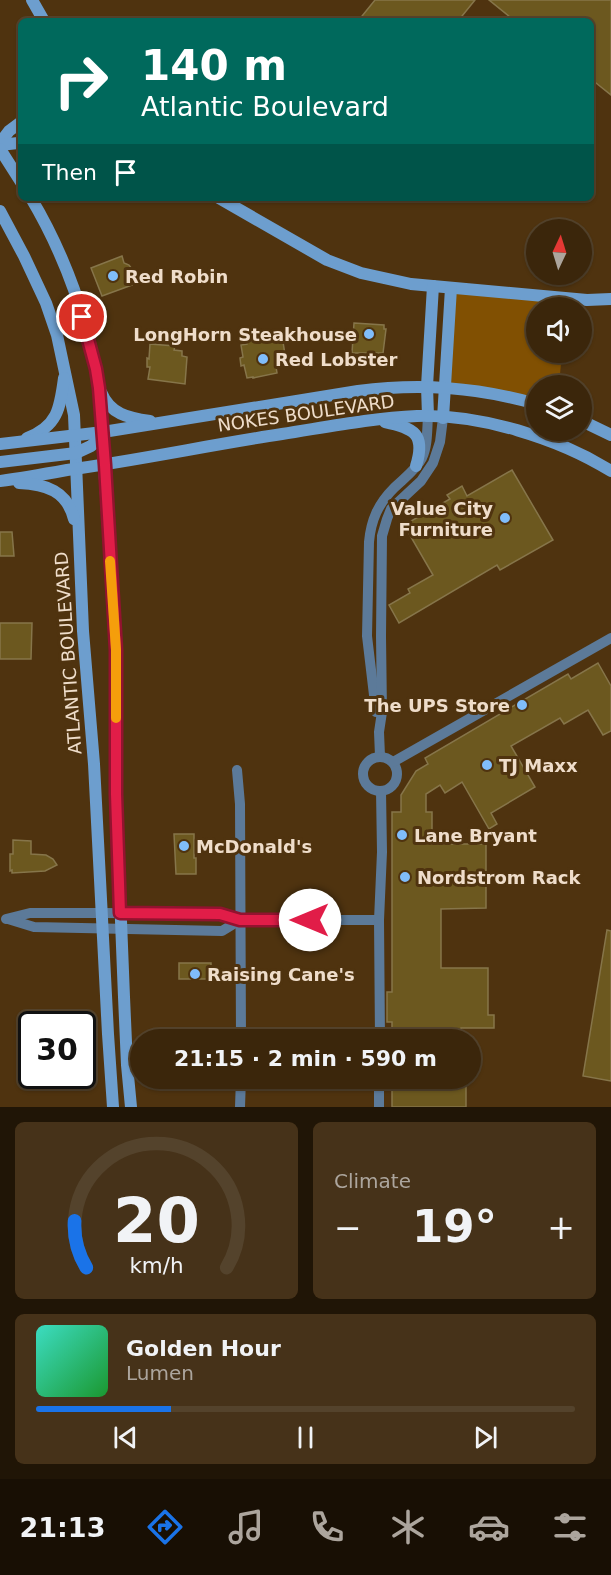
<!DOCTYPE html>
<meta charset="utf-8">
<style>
body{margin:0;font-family:"DejaVu Sans",sans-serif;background:#463219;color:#f1f3f6;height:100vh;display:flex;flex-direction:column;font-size:22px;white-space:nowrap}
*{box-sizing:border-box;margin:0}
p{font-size:20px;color:#aca59d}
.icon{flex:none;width:33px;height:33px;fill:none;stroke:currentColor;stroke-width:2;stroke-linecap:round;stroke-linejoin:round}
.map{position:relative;height:1107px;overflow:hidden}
.side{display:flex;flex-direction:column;gap:15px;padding:15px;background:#201506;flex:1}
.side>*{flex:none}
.guide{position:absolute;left:18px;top:18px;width:576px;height:183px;border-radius:9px;box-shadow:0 2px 4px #0004,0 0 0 2px #54432c;background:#00695c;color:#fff;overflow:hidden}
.needle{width:39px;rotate:4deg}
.tools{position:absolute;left:526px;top:219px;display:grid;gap:12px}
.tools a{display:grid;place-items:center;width:66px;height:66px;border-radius:50%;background:#3b260b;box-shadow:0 2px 4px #0004,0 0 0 2px #54432c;font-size:30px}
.speed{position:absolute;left:18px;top:1011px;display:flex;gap:12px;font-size:30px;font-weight:700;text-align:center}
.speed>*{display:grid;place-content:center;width:78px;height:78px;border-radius:50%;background:#3b260b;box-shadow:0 2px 4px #0004,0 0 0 2px #54432c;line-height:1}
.speed .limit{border:3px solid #111;border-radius:9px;background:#fff;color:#111}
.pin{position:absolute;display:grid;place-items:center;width:51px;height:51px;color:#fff;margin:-26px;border:3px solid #fff;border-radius:50%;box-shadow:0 2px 6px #0007}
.me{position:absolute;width:66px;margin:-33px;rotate:270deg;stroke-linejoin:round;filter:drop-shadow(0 0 4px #0008)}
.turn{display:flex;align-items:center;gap:21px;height:126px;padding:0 24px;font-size:27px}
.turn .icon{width:78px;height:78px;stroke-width:2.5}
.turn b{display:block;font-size:42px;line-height:51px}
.then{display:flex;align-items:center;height:57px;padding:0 24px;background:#0003;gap:12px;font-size:22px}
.big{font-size:45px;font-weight:600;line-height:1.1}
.side .tile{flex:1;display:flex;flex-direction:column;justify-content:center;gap:9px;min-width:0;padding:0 21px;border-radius:9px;background:#463219}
.side .dial{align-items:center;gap:0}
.dial svg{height:156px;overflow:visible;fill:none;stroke:#54432c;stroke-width:7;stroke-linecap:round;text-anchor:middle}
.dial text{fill:#f1f3f6;stroke:none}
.song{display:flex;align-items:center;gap:18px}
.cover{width:72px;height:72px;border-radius:9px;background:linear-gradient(135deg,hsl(170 70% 55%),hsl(130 70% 35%))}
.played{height:6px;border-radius:3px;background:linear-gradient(90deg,#1a73e8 25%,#54432c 25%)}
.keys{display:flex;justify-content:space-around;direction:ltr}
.heat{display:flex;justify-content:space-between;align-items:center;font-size:33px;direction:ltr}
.side .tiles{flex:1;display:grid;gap:15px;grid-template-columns:1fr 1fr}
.tile:last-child{grid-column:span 2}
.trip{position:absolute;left:130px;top:1029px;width:351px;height:60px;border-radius:30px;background:#3b260b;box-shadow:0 2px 4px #0004,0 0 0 2px #54432c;font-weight:600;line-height:60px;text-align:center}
.menu{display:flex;height:96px;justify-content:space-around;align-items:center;background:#180f04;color:#aca59d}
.menu .icon{width:42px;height:42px}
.menu .current{color:#1a73e8}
.menu b{font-size:27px;color:#f1f3f6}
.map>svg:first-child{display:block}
.green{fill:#815002}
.building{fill:#6c581f;stroke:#86754a;stroke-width:1.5}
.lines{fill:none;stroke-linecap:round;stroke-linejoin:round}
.street{stroke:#5c7a99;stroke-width:10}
.secondary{stroke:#6d9ece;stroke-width:12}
.route-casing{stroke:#92132f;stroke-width:15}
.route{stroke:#e11d48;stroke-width:10}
.slow{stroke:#f59e0b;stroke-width:10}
.poi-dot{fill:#80bdfa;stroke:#4f330f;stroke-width:2}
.labels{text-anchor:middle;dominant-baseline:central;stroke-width:6;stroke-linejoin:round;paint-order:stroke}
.poi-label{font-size:18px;font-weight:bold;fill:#efddca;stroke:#4f330f;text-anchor:start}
.street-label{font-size:18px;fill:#efddca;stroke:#4f330f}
</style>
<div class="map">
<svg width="611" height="1107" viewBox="0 0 611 1107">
<rect width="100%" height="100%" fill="#4f330f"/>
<polygon class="green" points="451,288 566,298 566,307 537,308 537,352 562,353 559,385 537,386 537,404 444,387"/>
<g class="building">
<polygon points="375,0 475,0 458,21 358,21"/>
<polygon points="489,0 611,0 611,95 591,79 591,21 515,21"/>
<polygon points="122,256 124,263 129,265 132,269 132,274 130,280 132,285 102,296 91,268"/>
<polygon points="354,323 384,325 384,329 386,329 383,353 352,353"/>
<polygon points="279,338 280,342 283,342 286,361 283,362 283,366 276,367 277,373 253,378 253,377 247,378 244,365 241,366 240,358 243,357 241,345 247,344 247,342 257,340 258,342"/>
<polygon points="150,344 175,346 174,350 182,351 182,356 187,357 185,384 148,379 150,367 147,367 147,358 149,359"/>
<polygon points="512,470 553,540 500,570 497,565 399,623 389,605 410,593 408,589 433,575 404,525 450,499 447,495 462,486 467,496"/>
<polygon points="0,532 12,532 14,556 0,556"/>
<polygon points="0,623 32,623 31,659 0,659"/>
<polygon points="598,663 611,686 611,731 603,735 588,710 564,724 560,718 511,746 535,787 491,813 497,824 489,829 462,782 445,793 440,785 426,794 426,812 432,812 432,844 486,844 486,908 441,909 441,968 488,968 488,1015 494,1015 494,1028 461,1028 460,1037 453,1040 392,1040 392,1022 387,1022 387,992 392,992 392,812 401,812 401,795 416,771 428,764 425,758 568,674 571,679"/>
<polygon points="174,834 194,834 194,858 196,858 196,874 176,874"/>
<polygon points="13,840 31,841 31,854 46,855 53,859 57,865 45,871 12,873 12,870 10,871 10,854 13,854"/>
<polygon points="607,930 611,931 611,1081 583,1076"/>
<rect x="179" y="963" width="32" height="16"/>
<rect x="392" y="1078" width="74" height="29"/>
</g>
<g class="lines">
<g class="street">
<path d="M376 712 367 636 369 542C371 520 378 504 394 488 403 479 416 470 422 458 428 445 427 429 428 416"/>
<polyline points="380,756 379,732 382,712 381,636 382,536 387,519 391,509 421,481 433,463 440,442 443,418"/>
<circle cx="380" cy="774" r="17"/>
<polyline points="393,762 611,638"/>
<polyline points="237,770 240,804 241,1040"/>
<polyline points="6,919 30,913 102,913 220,914 240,920 379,920 382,852 381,791"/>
<polyline points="8,919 34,927 222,931 240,920"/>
<polyline points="379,920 380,1040"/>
<polyline points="379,1078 379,1107"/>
<polyline points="240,1107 241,1078"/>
</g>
<g class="secondary">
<polyline points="32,0 44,21"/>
<polyline points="0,143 9,131 21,122"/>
<polyline points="0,145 18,143 21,141"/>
<polyline points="0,149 21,182"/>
<path d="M31 198C65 255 89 322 99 388L116 650V794L124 997 127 1065 131 1107"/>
<polyline points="219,198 327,260 361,273 411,284 587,300 611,299"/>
<polyline points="0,211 24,256 46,303 57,335 74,415 83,631 94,764 108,1034 113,1107"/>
<path d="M101 392C110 414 128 418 150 421"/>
<polyline points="428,416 427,386 433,286"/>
<polyline points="443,418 451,288"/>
<polyline points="582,421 611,435"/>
<path d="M385 422C414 428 426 434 416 466"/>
<path d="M27 438C58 426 60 408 64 378"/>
<path d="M0 444 103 432 358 391C420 383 476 387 537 404"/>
<polyline points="0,462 76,453 91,446 100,438 103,432"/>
<path d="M0 481C23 478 45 474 67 470 139 460 210 445 282 434 327 427 372 418 417 416 480 414 558 438 611 471"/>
<path d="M19 483C46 484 67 491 74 519"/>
</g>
</g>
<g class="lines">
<defs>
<polyline id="route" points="82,317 96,369 99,388 105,465 116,650 116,794 120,913 220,914 240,920 310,920"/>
</defs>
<use href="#route" class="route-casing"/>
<use href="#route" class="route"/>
<polyline class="slow" points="110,561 116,650 116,718"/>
</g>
<g class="poi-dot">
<circle cx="113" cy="276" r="6"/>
<circle cx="369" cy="334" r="6"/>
<circle cx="263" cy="359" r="6"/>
<circle cx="505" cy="518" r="6"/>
<circle cx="522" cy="705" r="6"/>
<circle cx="487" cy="765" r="6"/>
<circle cx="402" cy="835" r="6"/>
<circle cx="184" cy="846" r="6"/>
<circle cx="405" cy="877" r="6"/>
<circle cx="195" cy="974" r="6"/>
</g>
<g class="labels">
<g class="poi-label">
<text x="125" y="276">Red Robin</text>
<text x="357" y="334" text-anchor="end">LongHorn Steakhouse</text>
<text x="275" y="359">Red Lobster</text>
<text x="493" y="508" text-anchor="end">Value City<tspan x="493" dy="21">Furniture</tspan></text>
<text x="510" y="705" text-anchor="end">The UPS Store</text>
<text x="499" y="765">TJ Maxx</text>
<text x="414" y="835">Lane Bryant</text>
<text x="196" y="846">McDonald's</text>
<text x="417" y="877">Nordstrom Rack</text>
<text x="207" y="974">Raising Cane's</text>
</g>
<g class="street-label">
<text transform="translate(306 413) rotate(-8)">NOKES BOULEVARD</text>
<text transform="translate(68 653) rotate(-94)">ATLANTIC BOULEVARD</text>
</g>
</g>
</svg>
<div class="tools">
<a><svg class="needle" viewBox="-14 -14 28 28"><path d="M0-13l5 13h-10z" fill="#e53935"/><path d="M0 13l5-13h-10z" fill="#aca59d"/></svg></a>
<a><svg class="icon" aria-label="sound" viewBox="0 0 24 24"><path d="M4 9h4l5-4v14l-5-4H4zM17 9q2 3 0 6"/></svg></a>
<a><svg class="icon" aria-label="layers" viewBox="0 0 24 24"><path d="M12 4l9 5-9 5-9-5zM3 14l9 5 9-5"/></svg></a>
</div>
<div class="speed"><div class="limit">30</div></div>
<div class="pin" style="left:82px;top:317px;background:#d93025"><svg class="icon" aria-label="arrive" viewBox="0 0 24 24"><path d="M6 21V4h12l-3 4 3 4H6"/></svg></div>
<svg class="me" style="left:310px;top:920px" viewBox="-20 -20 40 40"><circle r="19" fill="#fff"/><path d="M0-13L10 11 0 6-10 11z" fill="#e11d48"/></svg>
<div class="trip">21:15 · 2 min · 590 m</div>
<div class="guide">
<div class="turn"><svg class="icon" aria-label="right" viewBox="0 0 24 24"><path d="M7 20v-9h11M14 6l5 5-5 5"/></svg><div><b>140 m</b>Atlantic Boulevard</div></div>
<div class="then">Then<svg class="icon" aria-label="arrive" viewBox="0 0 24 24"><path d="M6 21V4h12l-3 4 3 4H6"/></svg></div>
</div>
</div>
<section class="side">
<div class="tiles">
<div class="tile dial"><svg viewBox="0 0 100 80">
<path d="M14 69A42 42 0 1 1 86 69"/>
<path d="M14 69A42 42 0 0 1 8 45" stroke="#1a73e8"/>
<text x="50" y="56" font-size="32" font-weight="700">20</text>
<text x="50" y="72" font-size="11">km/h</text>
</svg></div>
<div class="tile"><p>Climate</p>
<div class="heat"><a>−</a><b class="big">19°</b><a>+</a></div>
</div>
<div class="tile">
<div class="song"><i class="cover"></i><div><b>Golden Hour</b><p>Lumen</p></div></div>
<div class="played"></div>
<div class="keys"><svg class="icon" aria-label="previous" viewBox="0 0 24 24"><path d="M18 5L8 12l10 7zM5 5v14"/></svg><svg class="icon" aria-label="pause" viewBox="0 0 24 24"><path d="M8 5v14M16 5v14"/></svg><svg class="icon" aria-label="next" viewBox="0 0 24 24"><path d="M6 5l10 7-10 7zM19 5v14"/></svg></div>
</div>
</div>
</section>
<nav class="menu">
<b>21:13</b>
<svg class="icon current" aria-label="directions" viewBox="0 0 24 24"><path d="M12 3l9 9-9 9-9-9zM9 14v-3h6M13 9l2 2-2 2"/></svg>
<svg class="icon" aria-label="music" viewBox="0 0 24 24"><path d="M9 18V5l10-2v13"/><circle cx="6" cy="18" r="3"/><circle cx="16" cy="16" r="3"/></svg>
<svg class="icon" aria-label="phone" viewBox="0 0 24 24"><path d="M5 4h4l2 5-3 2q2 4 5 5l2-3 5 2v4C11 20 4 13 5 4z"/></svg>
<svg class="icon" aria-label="climate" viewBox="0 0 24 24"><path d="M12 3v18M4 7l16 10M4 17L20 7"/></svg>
<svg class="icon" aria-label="car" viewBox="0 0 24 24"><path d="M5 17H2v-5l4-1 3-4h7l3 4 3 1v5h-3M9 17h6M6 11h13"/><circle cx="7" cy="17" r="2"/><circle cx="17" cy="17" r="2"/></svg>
<svg class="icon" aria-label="filters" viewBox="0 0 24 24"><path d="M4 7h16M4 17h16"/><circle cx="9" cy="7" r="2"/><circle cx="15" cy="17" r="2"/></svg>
</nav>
